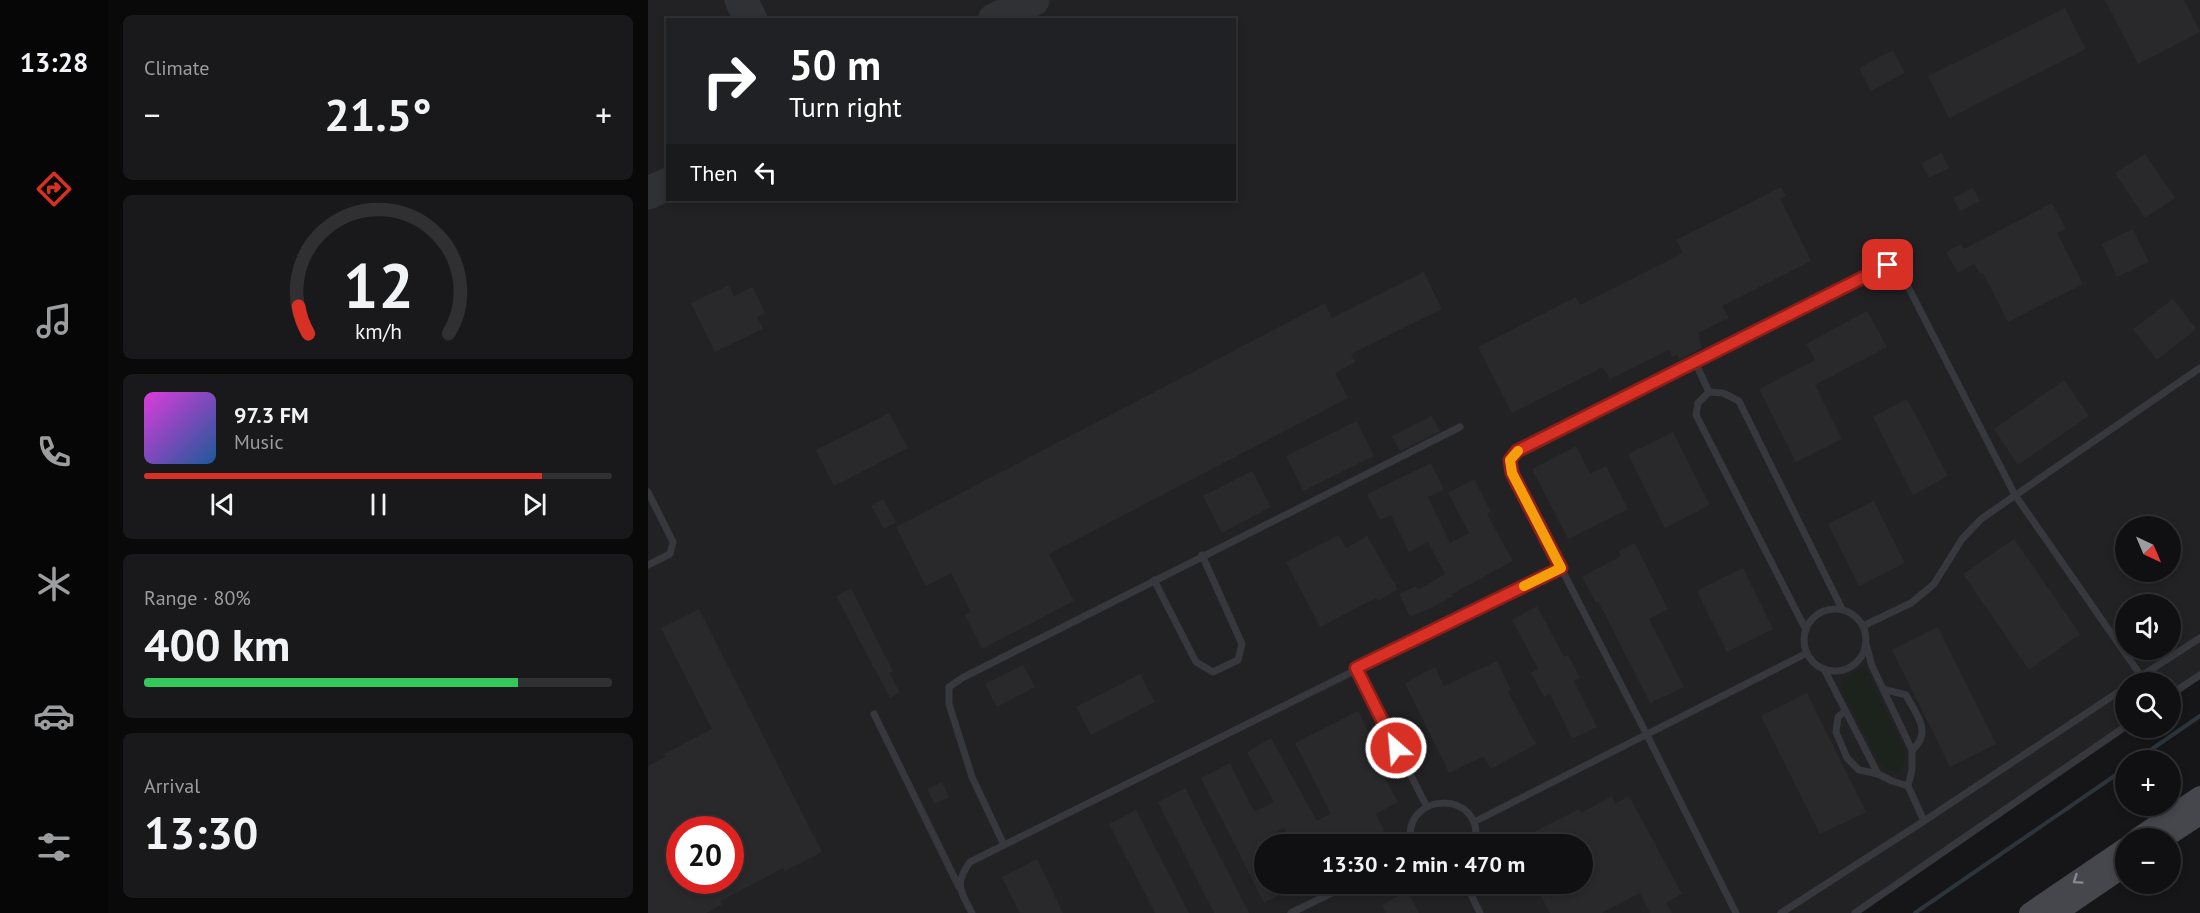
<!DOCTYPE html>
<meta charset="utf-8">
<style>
body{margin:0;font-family:"PT Sans",sans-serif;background:#19191b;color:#f1f3f6;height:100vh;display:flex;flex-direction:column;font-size:22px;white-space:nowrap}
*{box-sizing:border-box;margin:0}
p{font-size:20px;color:#9c9d9f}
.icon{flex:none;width:33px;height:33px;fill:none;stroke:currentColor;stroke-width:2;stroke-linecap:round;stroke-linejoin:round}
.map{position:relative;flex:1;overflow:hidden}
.panel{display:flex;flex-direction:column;gap:15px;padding:15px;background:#09090a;width:540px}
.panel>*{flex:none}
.top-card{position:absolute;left:18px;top:18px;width:570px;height:183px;border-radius:0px;box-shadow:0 3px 9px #0003,0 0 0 2px #303032;background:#202124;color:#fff;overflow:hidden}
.needle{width:39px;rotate:136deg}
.buttons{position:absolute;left:1467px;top:516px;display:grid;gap:12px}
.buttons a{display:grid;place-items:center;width:66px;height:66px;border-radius:50%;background:#101012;box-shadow:0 3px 9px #0003,0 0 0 2px #303032;font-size:30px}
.speed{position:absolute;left:18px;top:816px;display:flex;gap:12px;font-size:30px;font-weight:700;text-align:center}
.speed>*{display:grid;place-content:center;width:78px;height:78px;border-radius:50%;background:#101012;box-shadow:0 3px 9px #0003,0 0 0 2px #303032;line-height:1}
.speed .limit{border:9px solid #d22;background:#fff;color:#111}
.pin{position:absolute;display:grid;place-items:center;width:51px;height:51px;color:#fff;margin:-26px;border-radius:12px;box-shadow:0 3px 9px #0006}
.me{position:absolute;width:66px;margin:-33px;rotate:333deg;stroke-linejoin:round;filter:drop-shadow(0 0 4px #0008)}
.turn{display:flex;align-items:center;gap:21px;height:126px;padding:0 24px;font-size:27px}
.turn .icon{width:78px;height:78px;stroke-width:2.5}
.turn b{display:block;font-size:42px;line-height:51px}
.then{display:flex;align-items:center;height:57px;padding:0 24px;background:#0003;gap:12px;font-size:22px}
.big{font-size:45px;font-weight:800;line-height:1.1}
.panel .tile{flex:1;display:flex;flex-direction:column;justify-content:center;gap:9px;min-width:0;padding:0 21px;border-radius:9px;background:#19191b}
.panel .dial{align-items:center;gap:0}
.dial svg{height:156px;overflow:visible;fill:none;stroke:#303032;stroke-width:7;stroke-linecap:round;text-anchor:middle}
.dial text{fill:#f1f3f6;stroke:none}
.song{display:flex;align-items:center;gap:18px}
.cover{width:72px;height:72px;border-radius:9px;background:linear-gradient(135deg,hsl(300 70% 55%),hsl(210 70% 35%))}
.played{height:6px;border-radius:3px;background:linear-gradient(90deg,#d93025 85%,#303032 85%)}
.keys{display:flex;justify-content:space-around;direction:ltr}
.heat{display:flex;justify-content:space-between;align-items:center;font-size:33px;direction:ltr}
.charge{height:9px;border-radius:4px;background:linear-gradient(90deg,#34c759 80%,#303032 0)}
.trip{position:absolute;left:606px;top:834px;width:339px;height:60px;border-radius:30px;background:#101012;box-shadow:0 3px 9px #0003,0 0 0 2px #303032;font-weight:800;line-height:60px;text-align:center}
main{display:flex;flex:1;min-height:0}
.menu{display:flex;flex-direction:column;width:108px;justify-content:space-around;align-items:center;background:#060607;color:#9c9d9f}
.menu .icon{width:42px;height:42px}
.menu .on{color:#d93025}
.menu b{font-size:27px;color:#f1f3f6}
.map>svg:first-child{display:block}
.built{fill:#222225;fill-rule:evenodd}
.green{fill:#1c231d}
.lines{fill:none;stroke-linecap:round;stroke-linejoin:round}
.stream{stroke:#2c353c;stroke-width:4}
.taxiway{stroke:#303135;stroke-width:33}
.building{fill:#29292c;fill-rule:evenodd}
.lane{stroke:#37383d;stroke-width:7}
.secondary{stroke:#45474d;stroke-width:20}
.oneway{stroke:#858993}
.route-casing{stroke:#8d1f18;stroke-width:15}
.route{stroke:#d93025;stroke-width:10}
.slow{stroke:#f59e0b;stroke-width:10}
</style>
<main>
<nav class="menu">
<b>13:28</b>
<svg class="icon on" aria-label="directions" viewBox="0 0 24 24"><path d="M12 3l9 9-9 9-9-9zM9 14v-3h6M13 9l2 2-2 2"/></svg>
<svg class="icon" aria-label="music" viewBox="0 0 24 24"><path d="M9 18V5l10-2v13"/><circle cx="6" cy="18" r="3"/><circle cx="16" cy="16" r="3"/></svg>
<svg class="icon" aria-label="phone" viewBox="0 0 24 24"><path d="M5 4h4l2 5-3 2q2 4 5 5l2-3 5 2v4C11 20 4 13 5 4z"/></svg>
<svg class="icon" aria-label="climate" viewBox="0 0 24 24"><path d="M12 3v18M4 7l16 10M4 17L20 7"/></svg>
<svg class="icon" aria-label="car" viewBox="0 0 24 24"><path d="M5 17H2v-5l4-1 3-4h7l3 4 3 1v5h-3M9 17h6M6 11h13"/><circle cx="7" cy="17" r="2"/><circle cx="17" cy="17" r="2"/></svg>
<svg class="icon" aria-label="filters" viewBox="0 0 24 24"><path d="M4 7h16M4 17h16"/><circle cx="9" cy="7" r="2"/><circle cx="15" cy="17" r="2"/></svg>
</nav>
<section class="panel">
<div class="tile"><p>Climate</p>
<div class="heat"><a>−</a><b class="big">21.5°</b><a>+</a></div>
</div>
<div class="tile dial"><svg viewBox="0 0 100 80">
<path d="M14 69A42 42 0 1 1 86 69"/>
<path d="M14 69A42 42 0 0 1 9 55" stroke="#d93025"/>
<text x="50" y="56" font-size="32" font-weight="700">12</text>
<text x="50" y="72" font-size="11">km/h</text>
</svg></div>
<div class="tile">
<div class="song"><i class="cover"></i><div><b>97.3 FM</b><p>Music</p></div></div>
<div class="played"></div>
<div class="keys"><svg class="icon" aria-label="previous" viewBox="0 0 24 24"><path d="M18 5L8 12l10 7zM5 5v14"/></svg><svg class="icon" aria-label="pause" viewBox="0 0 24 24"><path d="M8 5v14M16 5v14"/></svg><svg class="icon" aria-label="next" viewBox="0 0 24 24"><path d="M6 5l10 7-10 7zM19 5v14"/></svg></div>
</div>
<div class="tile"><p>Range · 80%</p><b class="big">400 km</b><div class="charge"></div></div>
<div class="tile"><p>Arrival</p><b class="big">13:30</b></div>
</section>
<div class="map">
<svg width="1552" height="913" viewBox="0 0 1552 913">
<rect width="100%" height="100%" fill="#161618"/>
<path class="built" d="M0 0H1552V679L1523 699 1522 682H1478V728H1482L1212 913H0ZM20 20H586V200H20ZM1478 526H1522V572H1478ZM1478 604H1522V650H1478ZM32 830H82V880H32ZM616 844H934V884H616Z"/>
<polygon class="green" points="1217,667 1257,751 1257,762 1251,771 1241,771 1232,763 1193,688 1196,678"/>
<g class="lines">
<g class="stream">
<polyline points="1488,760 1552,716"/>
<polyline points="1267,913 1478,768"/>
</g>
<g class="taxiway">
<polyline points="93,0 103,20"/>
<polyline points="346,20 385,0"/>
<polyline points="0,193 20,184"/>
</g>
</g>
<g class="building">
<polygon points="1457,0 1536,0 1552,32 1490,64"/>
<polygon points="1417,8 1438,49 1301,118 1280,76"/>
<polygon points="1245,50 1257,73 1223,91 1211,68"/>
<polygon points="1294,153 1301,168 1281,178 1273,163"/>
<polygon points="1497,154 1527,198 1497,218 1467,173"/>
<polygon points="1133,187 1138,196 1132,199 1163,261 1074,306 1081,318 1050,333 1054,348 1031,360 1029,355 1024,357 1021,350 962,379 955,367 864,413 830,347 928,297 932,305 1035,253 1028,240"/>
<polygon points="1325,188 1332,201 1312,211 1305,198"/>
<polygon points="1404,203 1418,229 1409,233 1435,284 1360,322 1335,273 1332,274 1326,264 1310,273 1298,252 1313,244 1316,249"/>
<polygon points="1485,229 1501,262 1469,277 1454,244"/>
<polygon points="776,272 794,309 703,354 707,362 687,373 700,398 401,554 426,601 334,649 317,615 323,612 303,573 278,586 248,527 677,303 684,318"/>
<polygon points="81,285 86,296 105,287 117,313 109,317 115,329 67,352 43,303"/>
<polygon points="1525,299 1548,329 1509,360 1485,329"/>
<polygon points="1219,311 1239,347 1167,385 1194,439 1148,462 1111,389 1167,360 1158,344"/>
<polygon points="1416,380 1441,416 1370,465 1346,429"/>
<polygon points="1259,399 1300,476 1265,495 1225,417"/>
<polygon points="241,413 260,448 186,486 168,450"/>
<polygon points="784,416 792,431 752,451 744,436"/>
<polygon points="709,421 726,456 655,491 638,456"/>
<polygon points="1025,432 1062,505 1017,528 980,454"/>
<polygon points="928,446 942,474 958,466 980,509 920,539 884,469"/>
<polygon points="783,463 796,490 780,497 802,543 821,533 800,493 826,479 843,512 839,514 865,561 804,594 805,596 783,608 762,617 751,594 768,586 770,590 797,574 780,542 761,552 743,515 732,520 719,494"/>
<polygon points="604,471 623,507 574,533 555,496"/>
<polygon points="235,499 248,522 236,529 223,506"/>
<polygon points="1226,501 1257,563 1211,586 1180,524"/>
<polygon points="691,535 698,548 719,536 750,589 730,601 728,598 672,627 638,562"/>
<polygon points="1366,539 1432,634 1381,670 1315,574"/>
<polygon points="987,543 1020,609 1001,619 1036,687 1002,703 950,601 948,603 934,577 973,556 970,551"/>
<polygon points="1095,568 1125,629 1079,652 1049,591"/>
<polygon points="203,588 245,671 241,673 252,692 242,698 188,596"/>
<polygon points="889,606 916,657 920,655 932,678 926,681 949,727 924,739 902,694 896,697 883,673 890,669 864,620"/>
<path d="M51 609 174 852 137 871 135 868 73 901 75 904 58 913H0V766L18 757 16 754 64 729 13 628ZM32 830H82V880H32Z"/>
<polygon points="1290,627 1348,744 1302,767 1244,650"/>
<polygon points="849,661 863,690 860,692 888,744 843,769 836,756 801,773 757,683 787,667 796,686"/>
<polygon points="375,665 387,687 349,707 337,684"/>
<polygon points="492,674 507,702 443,735 428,707"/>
<polygon points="1159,693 1218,812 1172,834 1113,716"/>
<polygon points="710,711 737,766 732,769 750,802 728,814 736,831 709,844 644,844 636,828 619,838 623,844 616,844 616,884 652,884 616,903 553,778 582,763 606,812 626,802 599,752 623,738 669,821 683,814 647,743"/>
<polygon points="294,782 301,797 286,804 279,789"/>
<polygon points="537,788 601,913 566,913 510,802"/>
<polygon points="964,796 967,804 981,796 1034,894 1018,903 1024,913 1002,913 992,893 954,913 902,913 886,884 934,884 934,844 862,844 931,809 933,813"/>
<polygon points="488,810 541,913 507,913 461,824"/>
<polygon points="389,859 415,913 372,913 354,877"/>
<polygon points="759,891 771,913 738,913 734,905"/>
</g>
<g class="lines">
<g class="lane">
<polyline points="1047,362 1061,392"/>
<polyline points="0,492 25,542 22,554 0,565"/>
<polyline points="506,580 548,662 565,672 590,660 594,644 554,555"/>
<circle cx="1187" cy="640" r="31"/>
<polyline points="1215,626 1263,603 1286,584 1314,539 1333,519 1552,368"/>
<polyline points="1158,630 1048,415 1050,403 1061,392 1075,393 1091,401 1194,609"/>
<polyline points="1218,644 1224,666 1264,750 1264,770 1260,786 1276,821"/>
<polyline points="708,668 779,807"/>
<polyline points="1176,669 1230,774 1244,781 1260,786"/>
<polyline points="1484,682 1552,638"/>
<path d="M1235 689 1258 695C1268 714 1285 732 1264 750"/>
<polyline points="1522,695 1552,675"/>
<polyline points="1197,711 1190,717 1188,732 1199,758 1211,770 1230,774"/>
<polyline points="226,714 311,887"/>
<polyline points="826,822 1159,653"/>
<path d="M763 844C753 790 838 789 827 844"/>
<polyline points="356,845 324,777 301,704 301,687 314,678 812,427"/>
<polyline points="818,884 832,913"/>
<path d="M324 913C312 890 306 884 322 862L913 568"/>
<polyline points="643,913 702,884"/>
<polyline points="1088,913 999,735 864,473 862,460 869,451 1240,265 1252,271 1367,495 1493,676"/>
<polyline points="1133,913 1276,821 1478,687"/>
<polyline points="1207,913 1478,726"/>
</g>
<g class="secondary">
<polyline points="1489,838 1552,796"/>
<polyline points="1517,838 1552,815"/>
<polyline points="1381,913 1478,847"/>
<polyline points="1409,913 1478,866"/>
</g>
</g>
<defs><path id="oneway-chevron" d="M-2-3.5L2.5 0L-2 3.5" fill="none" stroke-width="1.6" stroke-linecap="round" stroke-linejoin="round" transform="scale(1.5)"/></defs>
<use class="oneway" href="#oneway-chevron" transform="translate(1429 880) rotate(146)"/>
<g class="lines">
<defs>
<polyline id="route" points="748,748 708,668 913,568 864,473 862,460 869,451 1240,265"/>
</defs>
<use href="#route" class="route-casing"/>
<use href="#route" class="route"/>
<polyline class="slow" points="870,451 862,460 864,473 913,568 876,586"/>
</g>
</svg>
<div class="buttons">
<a><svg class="needle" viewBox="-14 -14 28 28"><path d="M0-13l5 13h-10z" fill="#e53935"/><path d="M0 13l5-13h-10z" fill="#9c9d9f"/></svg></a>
<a><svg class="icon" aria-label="sound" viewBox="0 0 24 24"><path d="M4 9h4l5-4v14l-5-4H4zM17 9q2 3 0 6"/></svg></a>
<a><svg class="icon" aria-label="search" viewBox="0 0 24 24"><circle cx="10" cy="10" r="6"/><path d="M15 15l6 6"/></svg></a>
<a>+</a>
<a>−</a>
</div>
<div class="speed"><div class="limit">20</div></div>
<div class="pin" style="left:1240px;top:265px;background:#d93025"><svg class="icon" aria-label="arrive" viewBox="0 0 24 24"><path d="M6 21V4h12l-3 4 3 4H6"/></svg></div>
<svg class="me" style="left:748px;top:748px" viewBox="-20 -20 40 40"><circle r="17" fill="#d93025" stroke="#fff" stroke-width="3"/><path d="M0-11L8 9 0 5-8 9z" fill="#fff"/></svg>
<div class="trip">13:30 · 2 min · 470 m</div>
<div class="top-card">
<div class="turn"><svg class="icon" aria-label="right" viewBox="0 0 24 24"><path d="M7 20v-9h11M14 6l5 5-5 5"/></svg><div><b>50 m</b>Turn right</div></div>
<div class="then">Then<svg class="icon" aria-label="left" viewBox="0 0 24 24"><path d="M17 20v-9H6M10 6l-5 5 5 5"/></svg></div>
</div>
</div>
</main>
